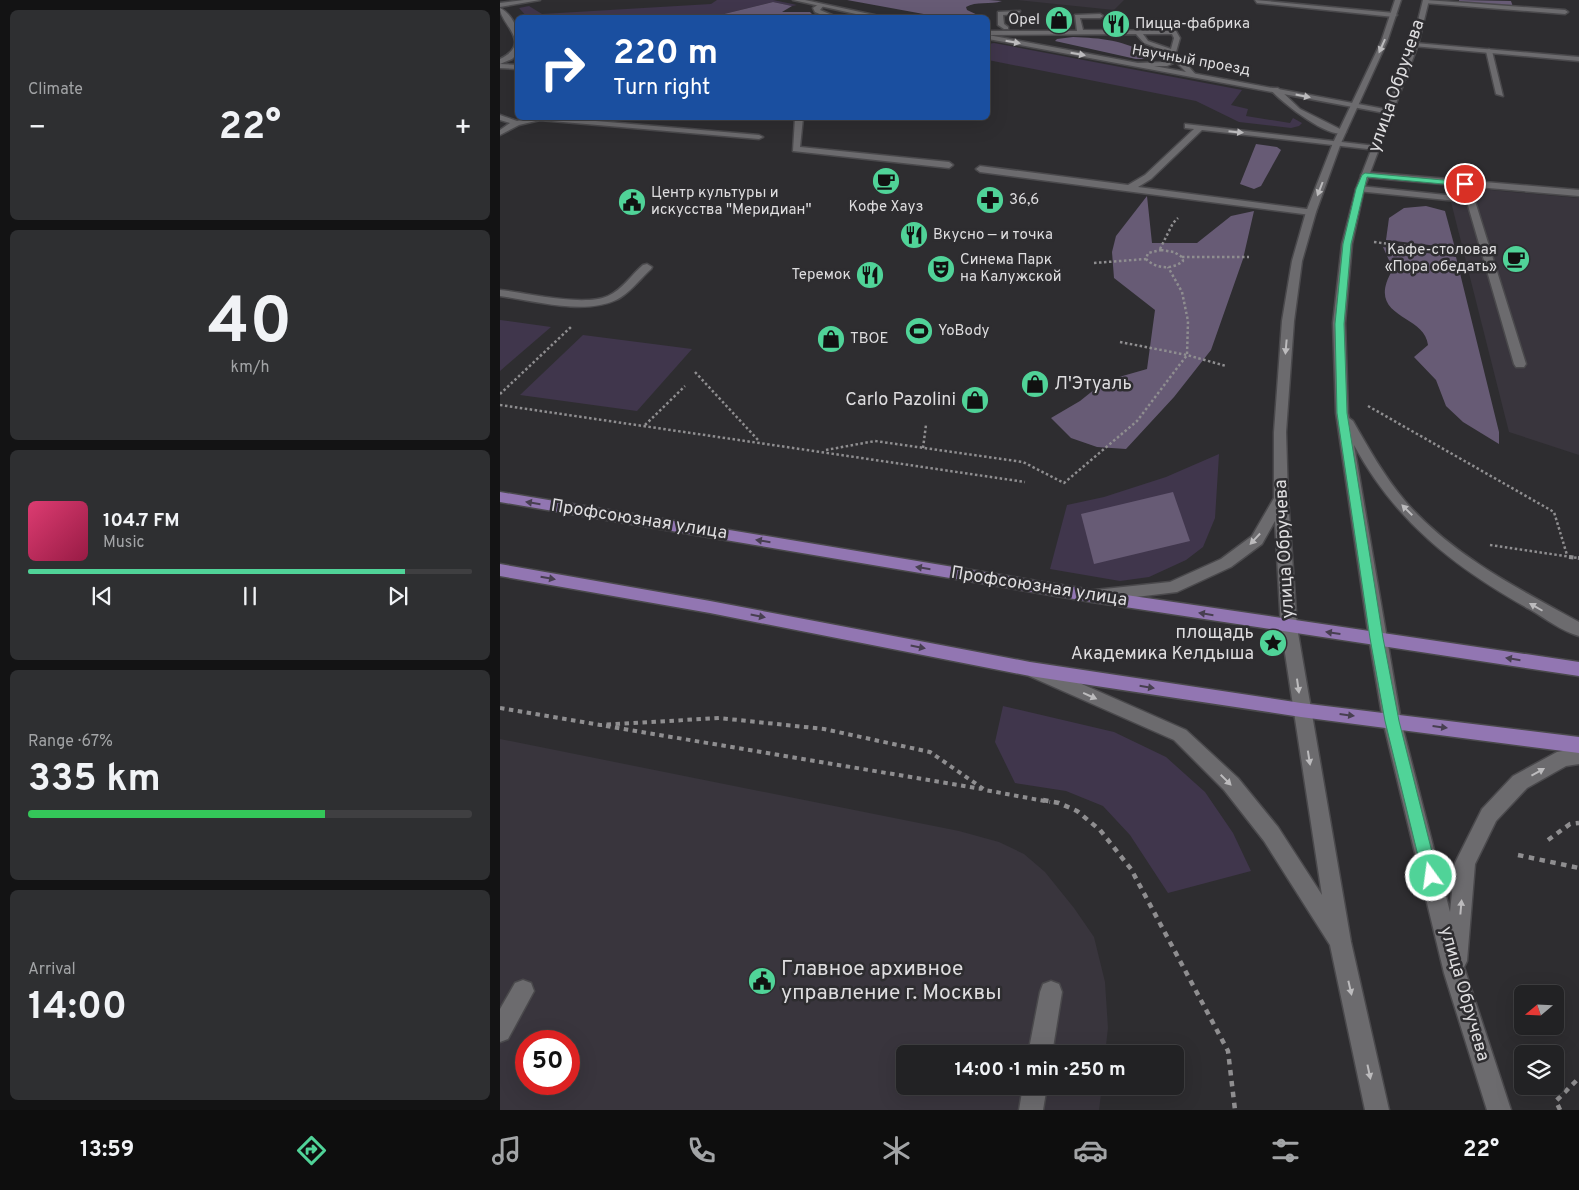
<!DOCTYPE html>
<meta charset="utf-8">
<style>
body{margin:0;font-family:Overpass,sans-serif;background:#2e2f31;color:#f1f3f6;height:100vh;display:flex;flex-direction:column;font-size:19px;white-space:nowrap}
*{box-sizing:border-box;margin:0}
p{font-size:16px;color:#a2a4a6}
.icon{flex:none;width:28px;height:28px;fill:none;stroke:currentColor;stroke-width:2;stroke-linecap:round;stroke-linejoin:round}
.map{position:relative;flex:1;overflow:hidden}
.side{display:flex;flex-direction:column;gap:10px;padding:10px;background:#131314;width:500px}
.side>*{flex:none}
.hud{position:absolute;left:15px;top:15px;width:475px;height:105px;border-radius:8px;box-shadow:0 5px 20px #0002,0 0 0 1px #3f3f41;background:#1a4fa0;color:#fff;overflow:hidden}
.needle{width:32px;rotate:251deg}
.fabs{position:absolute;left:1014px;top:985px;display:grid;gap:10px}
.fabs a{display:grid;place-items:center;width:50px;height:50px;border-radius:8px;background:#222224;box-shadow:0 5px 20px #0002,0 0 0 1px #3f3f41;font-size:25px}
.speed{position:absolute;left:15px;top:1030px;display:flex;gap:10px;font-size:25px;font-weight:700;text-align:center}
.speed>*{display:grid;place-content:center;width:65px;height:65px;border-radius:50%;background:#222224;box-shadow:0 5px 20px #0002,0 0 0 1px #3f3f41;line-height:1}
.speed .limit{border:8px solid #d22;background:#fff;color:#111}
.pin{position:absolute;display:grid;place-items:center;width:42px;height:42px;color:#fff;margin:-21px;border:2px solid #fff;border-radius:50%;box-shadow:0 1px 5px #0007}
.me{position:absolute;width:55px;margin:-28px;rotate:346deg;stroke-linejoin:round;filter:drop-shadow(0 0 4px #0008)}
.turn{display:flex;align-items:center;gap:18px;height:105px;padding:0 15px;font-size:22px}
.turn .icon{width:65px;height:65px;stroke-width:2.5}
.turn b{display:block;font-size:35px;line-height:42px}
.big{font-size:38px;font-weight:700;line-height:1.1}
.side .card{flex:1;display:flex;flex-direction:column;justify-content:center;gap:8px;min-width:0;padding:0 18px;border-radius:8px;background:#2e2f31}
.side .dial{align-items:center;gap:0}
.dial b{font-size:65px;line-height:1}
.song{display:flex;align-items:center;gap:15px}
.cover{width:60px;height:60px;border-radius:8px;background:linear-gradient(135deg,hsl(340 70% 55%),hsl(340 70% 35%))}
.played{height:5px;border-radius:2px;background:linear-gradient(90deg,#50d398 85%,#3f3f41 85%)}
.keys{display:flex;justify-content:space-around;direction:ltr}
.heat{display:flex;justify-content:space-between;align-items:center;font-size:28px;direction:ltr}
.charge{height:8px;border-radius:4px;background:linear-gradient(90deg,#34c759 67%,#3f3f41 0)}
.trip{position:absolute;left:396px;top:1045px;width:288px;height:50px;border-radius:8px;background:#222224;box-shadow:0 5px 20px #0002,0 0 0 1px #3f3f41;font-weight:700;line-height:50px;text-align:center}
.dock{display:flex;height:80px;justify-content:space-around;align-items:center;background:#0e0e0e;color:#a2a4a6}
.dock .icon{width:35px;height:35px}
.dock .current{color:#50d398}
.dock b{font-size:22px;color:#f1f3f6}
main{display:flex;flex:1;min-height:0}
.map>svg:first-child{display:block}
.built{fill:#39353d;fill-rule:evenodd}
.green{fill:#40364c}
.forest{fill:#675b75}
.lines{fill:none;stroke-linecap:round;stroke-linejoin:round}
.service-casing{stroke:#4a494c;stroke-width:3}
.minor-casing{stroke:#4a494c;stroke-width:3}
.tertiary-casing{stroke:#4a494c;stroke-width:3}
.secondary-casing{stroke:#4a494c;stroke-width:3}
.primary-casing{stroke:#4a494c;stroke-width:3}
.path-far2{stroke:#8f8e90;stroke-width:2.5;stroke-dasharray:2.5 2.5;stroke-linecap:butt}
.path-far1{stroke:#8f8e90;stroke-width:4;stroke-dasharray:4.5 4.5;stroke-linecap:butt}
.path{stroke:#8f8e90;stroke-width:4.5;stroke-dasharray:5.5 5.5;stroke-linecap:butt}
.service{fill:#6c6b6e;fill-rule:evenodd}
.minor{fill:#6c6b6e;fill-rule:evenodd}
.tertiary{fill:#6c6b6e;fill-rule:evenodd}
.secondary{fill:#6c6b6e;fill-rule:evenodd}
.primary{fill:#9276b2;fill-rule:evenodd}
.oneway{fill:#bcbbbd}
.oneway2{fill:#473f50}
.route{fill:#50d398;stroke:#348963}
.labels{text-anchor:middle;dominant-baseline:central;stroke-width:5;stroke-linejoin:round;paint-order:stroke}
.far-poi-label{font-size:15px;fill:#dedddf;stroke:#2e2d30;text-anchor:start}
.far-street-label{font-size:15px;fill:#dedddf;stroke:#2e2d30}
.street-label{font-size:18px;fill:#dedddf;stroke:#2e2d30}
.poi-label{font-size:18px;fill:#dedddf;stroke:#2e2d30;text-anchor:end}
.near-poi-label{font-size:21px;fill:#dedddf;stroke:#2e2d30;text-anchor:start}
</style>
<main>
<section class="side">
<div class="card"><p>Climate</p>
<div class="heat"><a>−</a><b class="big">22°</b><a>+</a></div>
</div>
<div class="card dial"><b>40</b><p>km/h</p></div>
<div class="card">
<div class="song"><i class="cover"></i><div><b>104.7 FM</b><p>Music</p></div></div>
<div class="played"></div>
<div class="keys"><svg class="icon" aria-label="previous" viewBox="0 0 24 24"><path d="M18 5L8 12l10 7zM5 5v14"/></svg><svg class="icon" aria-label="pause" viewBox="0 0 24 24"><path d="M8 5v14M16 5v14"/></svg><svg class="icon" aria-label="next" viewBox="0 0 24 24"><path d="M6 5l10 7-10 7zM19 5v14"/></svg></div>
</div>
<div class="card"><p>Range · 67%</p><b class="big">335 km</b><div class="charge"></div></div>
<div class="card"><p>Arrival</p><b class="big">14:00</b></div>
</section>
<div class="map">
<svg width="1079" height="1110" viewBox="0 0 1079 1110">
<rect width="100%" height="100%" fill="#2e2d30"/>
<g class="built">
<polygon points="517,0 624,0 614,10"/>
<polygon points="947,186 1079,198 1079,455 1009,432"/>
<path d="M0 739 459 831 499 842 524 854 545 872 574 908 594 937 605 982 608 1028 605 1054H405V1086H602L599 1110H0ZM26 1041H69V1084H26Z"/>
</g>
<g class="green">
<polygon points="217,0 273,0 297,5 292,6 273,2 220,15 219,18 28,18 19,8 29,6 42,14 211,4"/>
<polygon points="494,43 742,90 731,105 748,109 746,116 790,123 793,118 802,123 799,126 791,128 739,122 696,101 488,60 488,44"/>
<polygon points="0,320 51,327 0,371"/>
<polygon points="83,335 192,349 137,411 20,395"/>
<polygon points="719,454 715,518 703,547 686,560 649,577 620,581 550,569 567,505 604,497 666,477"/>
<polygon points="503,706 614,732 666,757 705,792 733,833 751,871 668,893 630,835 603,806 566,791 515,783 495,742"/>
</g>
<g class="forest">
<path d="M347 0H489L502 1C490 5 476 1 466 7L467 10 482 17H440Z"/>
<polygon points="959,0 1011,1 1013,7 959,3"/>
<polygon points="273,2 292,6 282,12 310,12 315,17 219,17 220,15"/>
<path d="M573 37C601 38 624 40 649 55L648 59H636L555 41 557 39Z"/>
<polygon points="756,144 777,147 781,150 761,186 754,189 740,184"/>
<polygon points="647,196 652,243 697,243 731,216 754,211 743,259 711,350 674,397 626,449 597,447 571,438 551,418 580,401 605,381 647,369 655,310 614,278 612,252 616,236"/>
<polygon points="926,206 945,211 955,248 886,240 889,218 904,208"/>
<path d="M883 247 956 257 999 432V444L963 422 946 406 936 380 914 357 928 345C925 313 863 319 893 269Z"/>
<polygon points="673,492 690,541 594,564 581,514"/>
</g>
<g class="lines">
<defs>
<g id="service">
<polygon points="24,0 40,0 0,7 0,3"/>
<polygon points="755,0 894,13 897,15 894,17 757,3"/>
<polygon points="926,0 1065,10 1068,12 1065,14 924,3"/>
<polygon points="319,4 324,5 320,10 339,18 329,18 315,12 313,8"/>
<polygon points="520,11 518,14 503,15 504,24 508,27 508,29 504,29 498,25 498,12"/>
<path d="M575 15 600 14 603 16 600 18H580L583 30 676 31 680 38 676 52 696 75 690 76 676 62 667 66H636V64L638 63 666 62 673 58 670 53 644 43 636 34 488 35V31H577ZM643 34H672L674 38 671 49 648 41Z"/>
<polygon points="989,49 992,51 1003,96 996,94 986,51"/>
<polygon points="0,64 18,65 18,69 0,68"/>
<path d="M772 88H778L800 109 846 132C832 142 781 102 771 90Z"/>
<polygon points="0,115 17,121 31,118 61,118 259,135 263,137 259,139 40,120 19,125 0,135 0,130 10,123 0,120"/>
<polygon points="295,118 303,118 300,147 449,162 453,165 449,168 293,151"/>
<polygon points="685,124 876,146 880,148 876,150 702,130 651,179 638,187 814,210 816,212 811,215 480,172 476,169 480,166 628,185 645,175 694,129 685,128"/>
<polygon points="865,172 1079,190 1079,196 862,177 861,175"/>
<polygon points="860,186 974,198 1026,364 1024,367 1016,367 1014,364 967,202 857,191 856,189"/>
<path d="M147 264 152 267 151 269C140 279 129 294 116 300 84 315 34 301 0 296V290C28 293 83 307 108 296 122 290 132 274 143 265Z"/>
<polygon points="23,980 31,983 34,991 8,1039 0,1042 0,1009 15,983"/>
<polygon points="551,981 559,984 562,992 552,1054 528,1054 540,992 543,984"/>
<polygon points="523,1086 547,1086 543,1110 519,1110"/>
</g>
<polygon id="minor" points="915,43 1079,57 1079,61 913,46 912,45"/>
<g id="tertiary">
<polygon points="293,0 305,0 388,18 374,18"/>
<path d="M0 8C18 18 18 35 18 53L12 59 0 64V59C34 42 0 25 0 8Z"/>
<polygon points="488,35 890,110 894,112 890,114 488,39"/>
</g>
<g id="secondary">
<polygon points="895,0 901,0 887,42 841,143 816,212 802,261 794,321 786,432 788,498 797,627 851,942 889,1110 865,1110 830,945 764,841 724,790 674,740 529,676 527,671 529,666 535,664 541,666 686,730 738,778 778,827 822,895 781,627 775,521 762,544 731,567 677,592 595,602 589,600 587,596 589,592 595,590 670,582 721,559 752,536 774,498 774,432 782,321 792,261 806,212 833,143 881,42"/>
<path d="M923 0H929L918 45 864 189 852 244 845 323 848 413 849 418 853 421C869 449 884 476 905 501 952 555 1017 588 1079 622V636C1061 631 1045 618 1029 609 954 567 895 521 854 445L901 721 950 912 955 863 982 809 1013 776 1057 752 1079 748V764L1066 766 1027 788 996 821 975 864 967 961 964 967 1011 1110H987L944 973 883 721 869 638 836 413 833 323 842 244 856 189 912 45Z"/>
</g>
<g id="primary">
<polygon points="0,492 592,590 1079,662 1079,676 592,602 0,502"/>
<polygon points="0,564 210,601 530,662 801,703 1079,737 1079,753 801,717 530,676 210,613 0,576"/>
</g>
</defs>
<use href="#service" class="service-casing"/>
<use href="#minor" class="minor-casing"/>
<use href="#tertiary" class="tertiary-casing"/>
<use href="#secondary" class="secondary-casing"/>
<use href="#primary" class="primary-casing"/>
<g class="path-far2">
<polyline points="874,242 962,253"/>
<polyline points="660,249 673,223 678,218"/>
<path d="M661 250 674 252 682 257 683 261C672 270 656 269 646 259L648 253Z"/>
<polyline points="682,257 749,257"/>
<polyline points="594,263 646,259"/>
<polyline points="620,342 687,355 726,366"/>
<polyline points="195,372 259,441"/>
<polyline points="0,394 72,326"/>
<polyline points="0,405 525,482"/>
<polyline points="868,406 1054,512 1067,555"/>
<polyline points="145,425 185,386"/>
<polyline points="423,448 426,425"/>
<polyline points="326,450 375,441 523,462 564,483 637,421 687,355 688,321 682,292 668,267"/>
<polyline points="990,545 1078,558"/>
</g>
<g class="path-far1">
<polyline points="1069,557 1079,558"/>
<polyline points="0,708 100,725 219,718 324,729 430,752 485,790 550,802"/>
<polyline points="106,726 482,789"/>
</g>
<g class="path">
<polyline points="543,800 559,803 577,811 600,830 631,869 728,1051 735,1110"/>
<polyline points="1048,840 1070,824 1079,823"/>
<polyline points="1018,855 1079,868"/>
<polyline points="1060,1110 1056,1101 1079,1078"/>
</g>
<use href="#service" class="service"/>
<use href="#minor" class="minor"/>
<use href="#tertiary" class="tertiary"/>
<use href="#secondary" class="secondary"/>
<use href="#primary" class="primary"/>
</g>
<defs><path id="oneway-solid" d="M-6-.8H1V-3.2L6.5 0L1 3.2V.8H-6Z" transform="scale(1.25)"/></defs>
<g class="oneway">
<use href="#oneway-solid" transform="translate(513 42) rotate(10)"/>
<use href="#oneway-solid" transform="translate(882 46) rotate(114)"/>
<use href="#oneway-solid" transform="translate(578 54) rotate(10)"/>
<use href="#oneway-solid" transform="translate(803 96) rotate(11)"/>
<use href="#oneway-solid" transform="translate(736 132) rotate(6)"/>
<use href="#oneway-solid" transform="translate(820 189) rotate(111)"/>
<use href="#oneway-solid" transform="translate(786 347) rotate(95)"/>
<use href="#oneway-solid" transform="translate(907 510) rotate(-135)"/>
<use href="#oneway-solid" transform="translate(755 539) rotate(133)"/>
<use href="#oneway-solid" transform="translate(1036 607) rotate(-150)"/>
<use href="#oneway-solid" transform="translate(798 686) rotate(82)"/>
<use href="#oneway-solid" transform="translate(590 696) rotate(24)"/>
<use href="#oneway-solid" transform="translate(809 758) rotate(81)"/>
<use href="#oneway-solid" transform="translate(1038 772) rotate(-29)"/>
<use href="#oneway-solid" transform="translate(726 780) rotate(45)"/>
<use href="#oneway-solid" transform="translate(961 907) rotate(-85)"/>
<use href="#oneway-solid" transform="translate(850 988) rotate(77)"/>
<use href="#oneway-solid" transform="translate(869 1072) rotate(78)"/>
</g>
<g class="oneway2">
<use href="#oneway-solid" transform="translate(33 503) rotate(-171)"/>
<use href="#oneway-solid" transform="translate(263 541) rotate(-171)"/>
<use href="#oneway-solid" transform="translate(423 568) rotate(-171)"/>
<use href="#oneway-solid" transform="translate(48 578) rotate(10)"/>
<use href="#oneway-solid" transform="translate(706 614) rotate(-171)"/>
<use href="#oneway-solid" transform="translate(258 616) rotate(11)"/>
<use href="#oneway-solid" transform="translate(833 633) rotate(-172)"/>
<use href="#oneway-solid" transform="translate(418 647) rotate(11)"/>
<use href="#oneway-solid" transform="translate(1013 659) rotate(-171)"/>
<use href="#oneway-solid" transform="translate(647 687) rotate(9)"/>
<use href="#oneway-solid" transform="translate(847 715) rotate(7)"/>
<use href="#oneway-solid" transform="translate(940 727) rotate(7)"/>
</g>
<polygon class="route" points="865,173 965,182 968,184 965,186 867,177 851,244 844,324 847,413 883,638 899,721 938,876 936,881 931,883 925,881 923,876 885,721 870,638 837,413 835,324 843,244 856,189 862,175"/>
<defs>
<symbol id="shop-disc" viewBox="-11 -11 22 22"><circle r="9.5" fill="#50d398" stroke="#2e2d30"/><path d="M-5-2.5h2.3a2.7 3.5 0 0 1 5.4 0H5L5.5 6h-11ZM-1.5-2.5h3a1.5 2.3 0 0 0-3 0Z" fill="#111"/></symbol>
<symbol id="restaurant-disc" viewBox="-11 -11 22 22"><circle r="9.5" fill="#50d398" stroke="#2e2d30"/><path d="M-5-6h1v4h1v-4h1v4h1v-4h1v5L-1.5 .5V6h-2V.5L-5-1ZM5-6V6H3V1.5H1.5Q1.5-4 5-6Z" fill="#111"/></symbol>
<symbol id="cafe-disc" viewBox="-11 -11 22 22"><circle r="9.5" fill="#50d398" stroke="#2e2d30"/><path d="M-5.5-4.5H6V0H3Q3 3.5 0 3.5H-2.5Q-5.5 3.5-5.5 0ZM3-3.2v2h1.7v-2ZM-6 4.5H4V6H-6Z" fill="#111"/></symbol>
<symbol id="pharmacy-disc" viewBox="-11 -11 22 22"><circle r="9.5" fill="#50d398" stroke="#2e2d30"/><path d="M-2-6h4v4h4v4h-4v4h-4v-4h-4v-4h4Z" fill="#111"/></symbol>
<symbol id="civic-disc" viewBox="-11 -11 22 22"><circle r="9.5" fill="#50d398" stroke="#2e2d30"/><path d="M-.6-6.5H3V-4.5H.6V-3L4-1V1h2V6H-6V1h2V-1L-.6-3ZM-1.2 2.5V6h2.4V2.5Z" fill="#111"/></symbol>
<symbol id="theatre-disc" viewBox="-11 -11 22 22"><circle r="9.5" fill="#50d398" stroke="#2e2d30"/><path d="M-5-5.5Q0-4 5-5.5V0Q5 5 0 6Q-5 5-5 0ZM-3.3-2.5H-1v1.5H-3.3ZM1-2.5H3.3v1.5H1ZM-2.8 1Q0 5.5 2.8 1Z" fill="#111"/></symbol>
<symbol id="stadium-disc" viewBox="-11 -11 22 22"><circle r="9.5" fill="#50d398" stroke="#2e2d30"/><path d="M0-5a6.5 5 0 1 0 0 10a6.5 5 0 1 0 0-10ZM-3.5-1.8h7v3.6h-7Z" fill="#111"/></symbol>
<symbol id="sight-disc" viewBox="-11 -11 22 22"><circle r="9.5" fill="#50d398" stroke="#2e2d30"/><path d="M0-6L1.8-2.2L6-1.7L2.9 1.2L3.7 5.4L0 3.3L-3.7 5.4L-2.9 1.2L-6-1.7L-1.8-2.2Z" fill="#111"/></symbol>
</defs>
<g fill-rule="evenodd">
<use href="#shop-disc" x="543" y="4" width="32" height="32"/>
<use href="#restaurant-disc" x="600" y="8" width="32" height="32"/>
<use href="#cafe-disc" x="370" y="165" width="32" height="32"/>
<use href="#pharmacy-disc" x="474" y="184" width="32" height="32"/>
<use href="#civic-disc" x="116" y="186" width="32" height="32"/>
<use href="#restaurant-disc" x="398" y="219" width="32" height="32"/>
<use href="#cafe-disc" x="1000" y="243" width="32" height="32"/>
<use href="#theatre-disc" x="425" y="253" width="32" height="32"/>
<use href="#restaurant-disc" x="354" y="259" width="32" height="32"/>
<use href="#stadium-disc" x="403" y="315" width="32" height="32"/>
<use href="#shop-disc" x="315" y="323" width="32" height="32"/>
<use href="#shop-disc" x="519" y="368" width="32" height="32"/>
<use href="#shop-disc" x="459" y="384" width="32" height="32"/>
<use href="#sight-disc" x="757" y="627" width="32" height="32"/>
<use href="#civic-disc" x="246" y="965" width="32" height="32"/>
</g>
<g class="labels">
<g class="far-poi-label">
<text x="540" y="20" text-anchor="end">Opel</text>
<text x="635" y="24">Пицца-фабрика</text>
<text x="151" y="193">Центр культуры и<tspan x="151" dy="17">искусства "Меридиан"</tspan></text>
<text x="509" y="200">36,6</text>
<text x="386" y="207" text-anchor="middle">Кофе Хауз</text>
<text x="433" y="235">Вкусно — и точка</text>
<text x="997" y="250" text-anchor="end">Кафе-столовая<tspan x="997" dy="17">«Пора обедать»</tspan></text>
<text x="460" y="260">Синема Парк<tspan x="460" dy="17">на Калужской</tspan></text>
<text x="351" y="275" text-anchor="end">Теремок</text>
<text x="438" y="331">YoBody</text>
<text x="350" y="339">ТВОЕ</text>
</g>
<g class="far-street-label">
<text transform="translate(691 61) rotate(10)">Научный проезд</text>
</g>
<g class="street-label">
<text transform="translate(897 86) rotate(-71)">улица Обручева</text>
<text transform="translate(139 520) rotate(9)">Профсоюзная улица</text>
<text transform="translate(785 549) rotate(-93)">улица Обручева</text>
<text transform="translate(539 587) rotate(9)">Профсоюзная улица</text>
<text transform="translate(964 994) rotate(74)">улица Обручева</text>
</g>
<g class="poi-label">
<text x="554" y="384" text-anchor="start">Л'Этуаль</text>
<text x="456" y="400">Carlo Pazolini</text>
<text x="754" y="633">площадь<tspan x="754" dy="21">Академика Келдыша</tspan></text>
</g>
<g class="near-poi-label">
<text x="281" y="969">Главное архивное<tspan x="281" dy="24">управление г. Москвы</tspan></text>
</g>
</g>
</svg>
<div class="fabs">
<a><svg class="needle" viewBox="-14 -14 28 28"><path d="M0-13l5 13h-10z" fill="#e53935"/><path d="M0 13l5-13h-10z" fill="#a2a4a6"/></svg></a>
<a><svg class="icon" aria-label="layers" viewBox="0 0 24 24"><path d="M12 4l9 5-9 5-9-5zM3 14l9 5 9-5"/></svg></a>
</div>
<div class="speed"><div class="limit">50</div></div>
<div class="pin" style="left:965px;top:184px;background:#d93025"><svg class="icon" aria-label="arrive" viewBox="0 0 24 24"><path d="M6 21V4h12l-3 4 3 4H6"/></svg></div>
<svg class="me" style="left:931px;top:876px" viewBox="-20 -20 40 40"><circle r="17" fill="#50d398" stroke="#fff" stroke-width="3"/><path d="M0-11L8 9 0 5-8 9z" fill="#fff"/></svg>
<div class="trip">14:00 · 1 min · 250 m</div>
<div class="hud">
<div class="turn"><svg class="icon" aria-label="right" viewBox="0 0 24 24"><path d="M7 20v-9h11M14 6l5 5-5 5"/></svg><div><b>220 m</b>Turn right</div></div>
</div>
</div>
</main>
<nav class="dock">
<b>13:59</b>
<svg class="icon current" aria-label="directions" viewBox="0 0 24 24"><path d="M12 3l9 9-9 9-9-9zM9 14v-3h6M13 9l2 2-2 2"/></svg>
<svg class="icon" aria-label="music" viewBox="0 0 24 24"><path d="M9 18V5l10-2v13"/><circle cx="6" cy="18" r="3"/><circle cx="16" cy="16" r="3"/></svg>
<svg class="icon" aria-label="phone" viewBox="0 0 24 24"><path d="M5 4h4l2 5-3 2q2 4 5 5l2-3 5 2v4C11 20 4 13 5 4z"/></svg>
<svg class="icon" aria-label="climate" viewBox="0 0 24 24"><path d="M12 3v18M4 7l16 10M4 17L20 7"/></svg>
<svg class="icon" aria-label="car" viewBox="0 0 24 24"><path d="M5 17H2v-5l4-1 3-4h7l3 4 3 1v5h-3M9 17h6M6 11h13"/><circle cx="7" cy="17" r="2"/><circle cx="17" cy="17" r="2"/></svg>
<svg class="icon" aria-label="filters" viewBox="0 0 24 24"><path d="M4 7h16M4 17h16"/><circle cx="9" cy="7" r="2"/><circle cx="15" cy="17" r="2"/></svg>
<b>22°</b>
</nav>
